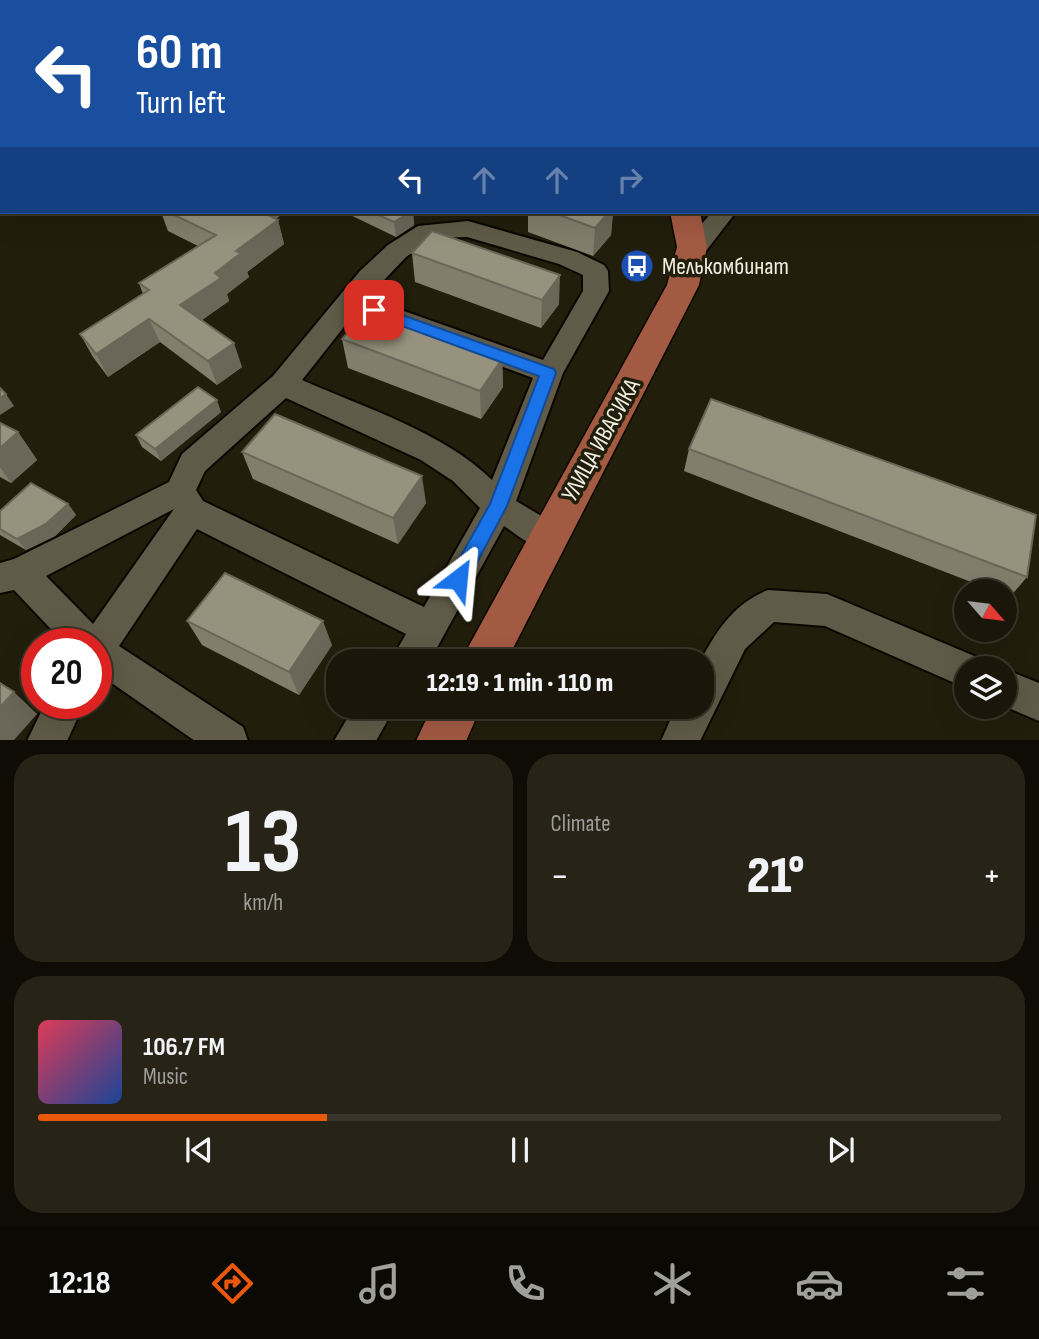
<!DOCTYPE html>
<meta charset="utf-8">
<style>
body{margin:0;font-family:"Sofia Sans Condensed",sans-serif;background:#272317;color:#f1f3f6;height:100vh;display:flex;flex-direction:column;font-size:26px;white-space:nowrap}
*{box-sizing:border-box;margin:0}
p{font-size:23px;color:#9f9f9c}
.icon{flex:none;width:38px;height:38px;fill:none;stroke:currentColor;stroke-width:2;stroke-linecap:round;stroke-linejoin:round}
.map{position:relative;height:740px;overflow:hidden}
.drawer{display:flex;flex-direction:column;gap:14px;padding:14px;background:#0e0c05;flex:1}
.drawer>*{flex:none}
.top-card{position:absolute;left:0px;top:0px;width:1040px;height:214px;box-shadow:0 7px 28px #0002,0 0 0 2px #38352a;background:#1a4fa0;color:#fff;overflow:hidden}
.needle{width:46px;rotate:118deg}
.tools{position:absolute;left:954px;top:579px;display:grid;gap:14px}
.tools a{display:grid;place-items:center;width:63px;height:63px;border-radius:50%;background:#1a1609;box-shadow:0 7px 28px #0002,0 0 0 2px #38352a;font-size:35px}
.speed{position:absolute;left:21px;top:628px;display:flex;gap:14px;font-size:35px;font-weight:700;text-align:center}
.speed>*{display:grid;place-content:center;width:91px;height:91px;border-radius:50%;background:#1a1609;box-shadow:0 7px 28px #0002,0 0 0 2px #38352a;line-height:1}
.speed .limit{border:10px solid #d22;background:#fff;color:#111}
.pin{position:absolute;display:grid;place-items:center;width:60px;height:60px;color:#fff;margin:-30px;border-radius:14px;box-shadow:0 4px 10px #0006}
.me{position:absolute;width:77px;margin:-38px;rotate:29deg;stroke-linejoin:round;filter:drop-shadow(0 0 5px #0008)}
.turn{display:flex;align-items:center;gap:24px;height:147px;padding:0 21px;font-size:32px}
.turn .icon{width:91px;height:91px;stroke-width:2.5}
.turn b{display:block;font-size:49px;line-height:60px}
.lanes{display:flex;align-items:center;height:66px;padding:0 21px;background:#0003;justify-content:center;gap:35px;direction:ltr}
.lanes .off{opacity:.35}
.big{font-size:52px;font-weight:800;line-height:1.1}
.drawer .tile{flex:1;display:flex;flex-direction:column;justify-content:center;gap:10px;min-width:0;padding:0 24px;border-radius:28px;background:#272317}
.drawer .dial{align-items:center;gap:0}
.dial b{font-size:91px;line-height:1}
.song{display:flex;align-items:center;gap:21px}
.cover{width:84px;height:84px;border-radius:10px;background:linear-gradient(135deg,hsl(350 70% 55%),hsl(220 70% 35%))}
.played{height:7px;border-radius:4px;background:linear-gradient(90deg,#ea580c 30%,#38352a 30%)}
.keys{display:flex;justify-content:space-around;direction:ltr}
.heat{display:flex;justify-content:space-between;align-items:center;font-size:38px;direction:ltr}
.drawer .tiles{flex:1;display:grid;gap:14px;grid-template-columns:1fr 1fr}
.tile:last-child{grid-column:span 2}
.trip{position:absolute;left:326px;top:649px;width:388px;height:70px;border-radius:28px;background:#1a1609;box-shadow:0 7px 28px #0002,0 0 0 2px #38352a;font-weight:800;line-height:70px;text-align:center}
.tab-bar{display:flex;height:112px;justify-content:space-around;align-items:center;background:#0a0904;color:#9f9f9c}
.tab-bar .icon{width:49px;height:49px}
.tab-bar .current{color:#ea580c}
.tab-bar b{font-size:32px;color:#f1f3f6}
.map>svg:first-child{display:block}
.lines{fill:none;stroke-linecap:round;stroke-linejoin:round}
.minor-casing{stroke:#0b0700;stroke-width:4}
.major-casing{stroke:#0b0700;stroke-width:3}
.minor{fill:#605b48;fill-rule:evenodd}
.major{fill:#a35a43;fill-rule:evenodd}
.wall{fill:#827e6c}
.shaded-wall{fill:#6a6658}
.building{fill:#97927d;stroke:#6a6658;stroke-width:2}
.route{fill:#1a73e8;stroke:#114b97;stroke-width:2}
.labels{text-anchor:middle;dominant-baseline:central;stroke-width:7;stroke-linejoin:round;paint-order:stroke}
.poi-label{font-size:24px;fill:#f1efe3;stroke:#221e0c;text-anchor:start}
.street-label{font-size:24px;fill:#f1efe3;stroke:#221e0c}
</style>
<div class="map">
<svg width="1039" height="741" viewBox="0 0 1039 741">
<rect width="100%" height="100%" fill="#221e0c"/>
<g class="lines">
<defs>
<g id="minor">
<polygon points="142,0 163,0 165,2 143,2"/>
<polygon points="864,0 882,0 863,2"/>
<polygon points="712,212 736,212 699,260 690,262 681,260 678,254 681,248"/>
<path d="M468 221 577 252 604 265 608 271 609 291 563 373 516 501 560 527 564 537 560 547C538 555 521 537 504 526L429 662H390L406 634 197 529 119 646 243 727 248 741H195L96 672V644H65L14 590 0 593V563L14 559 169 482 182 454 273 376 360 271 388 245 418 226ZM467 237 559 264 583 275V291L543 360 367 298 406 257 433 238ZM355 313 533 378 492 480C443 432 365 408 302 380ZM286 398 421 460 453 481 480 508 424 607 203 501 196 490 205 471ZM174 509 93 624 46 576Z"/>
<path d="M768 590 827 594 979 658 984 668H966V688L825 626 774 622 745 649 700 741H661L676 707H702V662H700C716 631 734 603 768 590Z"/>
<polygon points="1004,669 1039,683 1039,721 1004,706"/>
<polygon points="45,704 84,704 67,741 27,741"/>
<polygon points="354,707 395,707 376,741 334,741"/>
</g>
<g id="major">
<polygon points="666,0 688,0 665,2"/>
<polygon points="670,212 700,212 707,247 699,285 506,662 460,662 667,285 677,247"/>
<polygon points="432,707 481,707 466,741 416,741"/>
</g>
</defs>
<use href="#minor" class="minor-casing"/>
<use href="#major" class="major-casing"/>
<use href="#minor" class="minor"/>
<use href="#major" class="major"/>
</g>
<g class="wall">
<rect x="1038" y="32" width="1" height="56"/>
<polygon points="161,212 284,212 276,219 278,220 284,244 247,272 249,277 227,294 229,301 202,320 242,367 217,385 160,342 108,377 93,357 80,334 143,294 139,283 198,246 168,231"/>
<polygon points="344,212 413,212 414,225 396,237"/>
<polygon points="528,212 613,212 611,235 593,256 528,232"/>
<polygon points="412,253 559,304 541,328 415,282"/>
<polygon points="342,339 502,359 503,387 481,419 348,368"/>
<polygon points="221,412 161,461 142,447 136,435"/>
<polygon points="0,423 18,432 37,460 11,483 0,477"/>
<polygon points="689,449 1027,577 1010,597 1004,594 1004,592 997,592 684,471"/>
<polygon points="242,452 426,503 398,544 253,479"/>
<polygon points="68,504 76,515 55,536 26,550 0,535 0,511"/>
<polygon points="187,621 332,645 299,695 202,645"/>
</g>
<g class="shaded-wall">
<polygon points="934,0 946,0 944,2 932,2"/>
<polygon points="255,212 284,212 261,232"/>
<polygon points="410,212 413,212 414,225 396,237 394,222"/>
<polygon points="609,212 613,212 611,235 593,256 595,228"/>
<polygon points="278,220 284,244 247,272 249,277 227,294 229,301 190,328 180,305 215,273 236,251"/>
<polygon points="560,275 559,304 541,328 542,300"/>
<polygon points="149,319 160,342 108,377 96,354"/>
<polygon points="234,343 242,367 217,385 208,361"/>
<polygon points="502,359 503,387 481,419 480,391"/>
<polygon points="6,394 14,406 0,415 0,398"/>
<polygon points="217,400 221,412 161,461 155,449"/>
<polygon points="18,432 37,460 11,483 0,467 0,448"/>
<polygon points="422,476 426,503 398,544 393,518"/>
<polygon points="68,504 76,515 55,536 26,550 17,539"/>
<polygon points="323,621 332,645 299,695 289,672"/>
<polygon points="14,692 37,714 14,740 0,740 0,707"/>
</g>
<g class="building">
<polygon points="539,0 572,0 570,2 537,2"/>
<polygon points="696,0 845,0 844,2 694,2"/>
<polygon points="903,0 934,0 932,2 903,2"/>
<rect x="1038" y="32" width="1" height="33"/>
<polygon points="1038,112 1039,113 1039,136 1038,140"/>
<polygon points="168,212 262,212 278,220 236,251 241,253 215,273 221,278 180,305 234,343 208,361 149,319 96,354 80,334 149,290 139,283 216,235"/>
<polygon points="372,212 410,212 394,222"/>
<polygon points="551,212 609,212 595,228"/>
<polygon points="432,231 560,275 542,300 412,253"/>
<polygon points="367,310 502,359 480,391 342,339"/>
<polygon points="198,387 217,400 155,449 136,435"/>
<polygon points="0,388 6,394 0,398"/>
<polygon points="711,399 1036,515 1027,577 689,449"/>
<polygon points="275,414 422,476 393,518 242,452"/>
<polygon points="0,423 18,432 0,448"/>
<polygon points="31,483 68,504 46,524 17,539 0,529 0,511"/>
<polygon points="225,573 323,621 289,672 187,621"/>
<polygon points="0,683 14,692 0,707"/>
</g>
<polygon class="route" points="374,305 554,369 556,373 507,506 465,585 458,588 451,585 448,579 490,504 539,376 369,314 366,310 369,306"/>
<defs>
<symbol id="bus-disc" viewBox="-11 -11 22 22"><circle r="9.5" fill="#1a4fb4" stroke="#221e0c"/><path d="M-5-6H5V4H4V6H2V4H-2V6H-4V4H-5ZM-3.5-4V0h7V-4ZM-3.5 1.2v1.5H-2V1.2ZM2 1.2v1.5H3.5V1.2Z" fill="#fff"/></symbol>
</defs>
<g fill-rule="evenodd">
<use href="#bus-disc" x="618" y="247" width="38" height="38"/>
</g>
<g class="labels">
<g class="poi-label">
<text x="662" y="266">Мелькомбинат</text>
</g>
<g class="street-label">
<text transform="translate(601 440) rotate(-61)">УЛИЦА ИВАСИКА</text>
</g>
</g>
</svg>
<div class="tools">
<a><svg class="needle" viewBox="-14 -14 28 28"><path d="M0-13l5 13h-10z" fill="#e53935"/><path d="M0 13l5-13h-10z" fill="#9f9f9c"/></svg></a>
<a><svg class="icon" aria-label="layers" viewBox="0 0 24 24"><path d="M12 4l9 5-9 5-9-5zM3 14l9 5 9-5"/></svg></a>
</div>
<div class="speed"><div class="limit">20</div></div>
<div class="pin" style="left:374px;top:310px;background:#d93025"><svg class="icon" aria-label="arrive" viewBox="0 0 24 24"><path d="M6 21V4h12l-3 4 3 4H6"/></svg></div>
<svg class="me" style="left:458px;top:579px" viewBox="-20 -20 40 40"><path d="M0-17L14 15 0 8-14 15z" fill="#1a73e8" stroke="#fff" stroke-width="4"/></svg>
<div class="trip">12:19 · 1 min · 110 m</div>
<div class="top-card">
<div class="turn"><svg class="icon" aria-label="left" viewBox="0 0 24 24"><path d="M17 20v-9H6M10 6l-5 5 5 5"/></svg><div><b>60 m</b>Turn left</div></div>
<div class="lanes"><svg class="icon" aria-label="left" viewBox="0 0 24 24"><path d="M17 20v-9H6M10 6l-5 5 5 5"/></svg><svg class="icon off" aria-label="ahead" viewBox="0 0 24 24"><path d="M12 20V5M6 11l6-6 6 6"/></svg><svg class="icon off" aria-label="ahead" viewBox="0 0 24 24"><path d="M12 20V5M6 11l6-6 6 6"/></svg><svg class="icon off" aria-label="right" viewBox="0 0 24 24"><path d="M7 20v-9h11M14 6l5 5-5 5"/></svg></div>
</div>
</div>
<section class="drawer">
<div class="tiles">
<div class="tile dial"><b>13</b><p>km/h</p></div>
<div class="tile"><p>Climate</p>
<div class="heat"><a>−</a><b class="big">21°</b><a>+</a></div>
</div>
<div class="tile">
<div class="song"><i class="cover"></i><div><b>106.7 FM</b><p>Music</p></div></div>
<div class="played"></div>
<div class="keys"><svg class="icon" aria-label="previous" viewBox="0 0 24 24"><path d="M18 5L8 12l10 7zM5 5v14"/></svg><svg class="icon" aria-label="pause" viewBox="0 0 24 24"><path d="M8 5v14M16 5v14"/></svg><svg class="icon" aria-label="next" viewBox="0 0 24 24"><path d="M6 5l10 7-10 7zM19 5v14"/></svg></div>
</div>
</div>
</section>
<nav class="tab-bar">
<b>12:18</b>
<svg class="icon current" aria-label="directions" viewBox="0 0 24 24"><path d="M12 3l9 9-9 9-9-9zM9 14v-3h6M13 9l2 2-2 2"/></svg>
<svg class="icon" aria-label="music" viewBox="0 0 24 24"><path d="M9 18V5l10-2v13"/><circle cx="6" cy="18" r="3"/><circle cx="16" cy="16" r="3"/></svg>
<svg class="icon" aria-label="phone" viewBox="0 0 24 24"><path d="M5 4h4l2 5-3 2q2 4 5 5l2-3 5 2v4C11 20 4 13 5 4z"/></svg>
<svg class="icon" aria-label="climate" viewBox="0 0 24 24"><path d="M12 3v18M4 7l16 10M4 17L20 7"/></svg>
<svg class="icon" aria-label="car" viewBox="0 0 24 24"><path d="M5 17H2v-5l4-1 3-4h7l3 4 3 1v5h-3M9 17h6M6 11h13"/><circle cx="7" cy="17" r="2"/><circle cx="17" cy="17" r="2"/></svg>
<svg class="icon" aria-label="filters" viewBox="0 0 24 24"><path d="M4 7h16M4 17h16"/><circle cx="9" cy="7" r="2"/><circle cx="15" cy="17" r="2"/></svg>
</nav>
